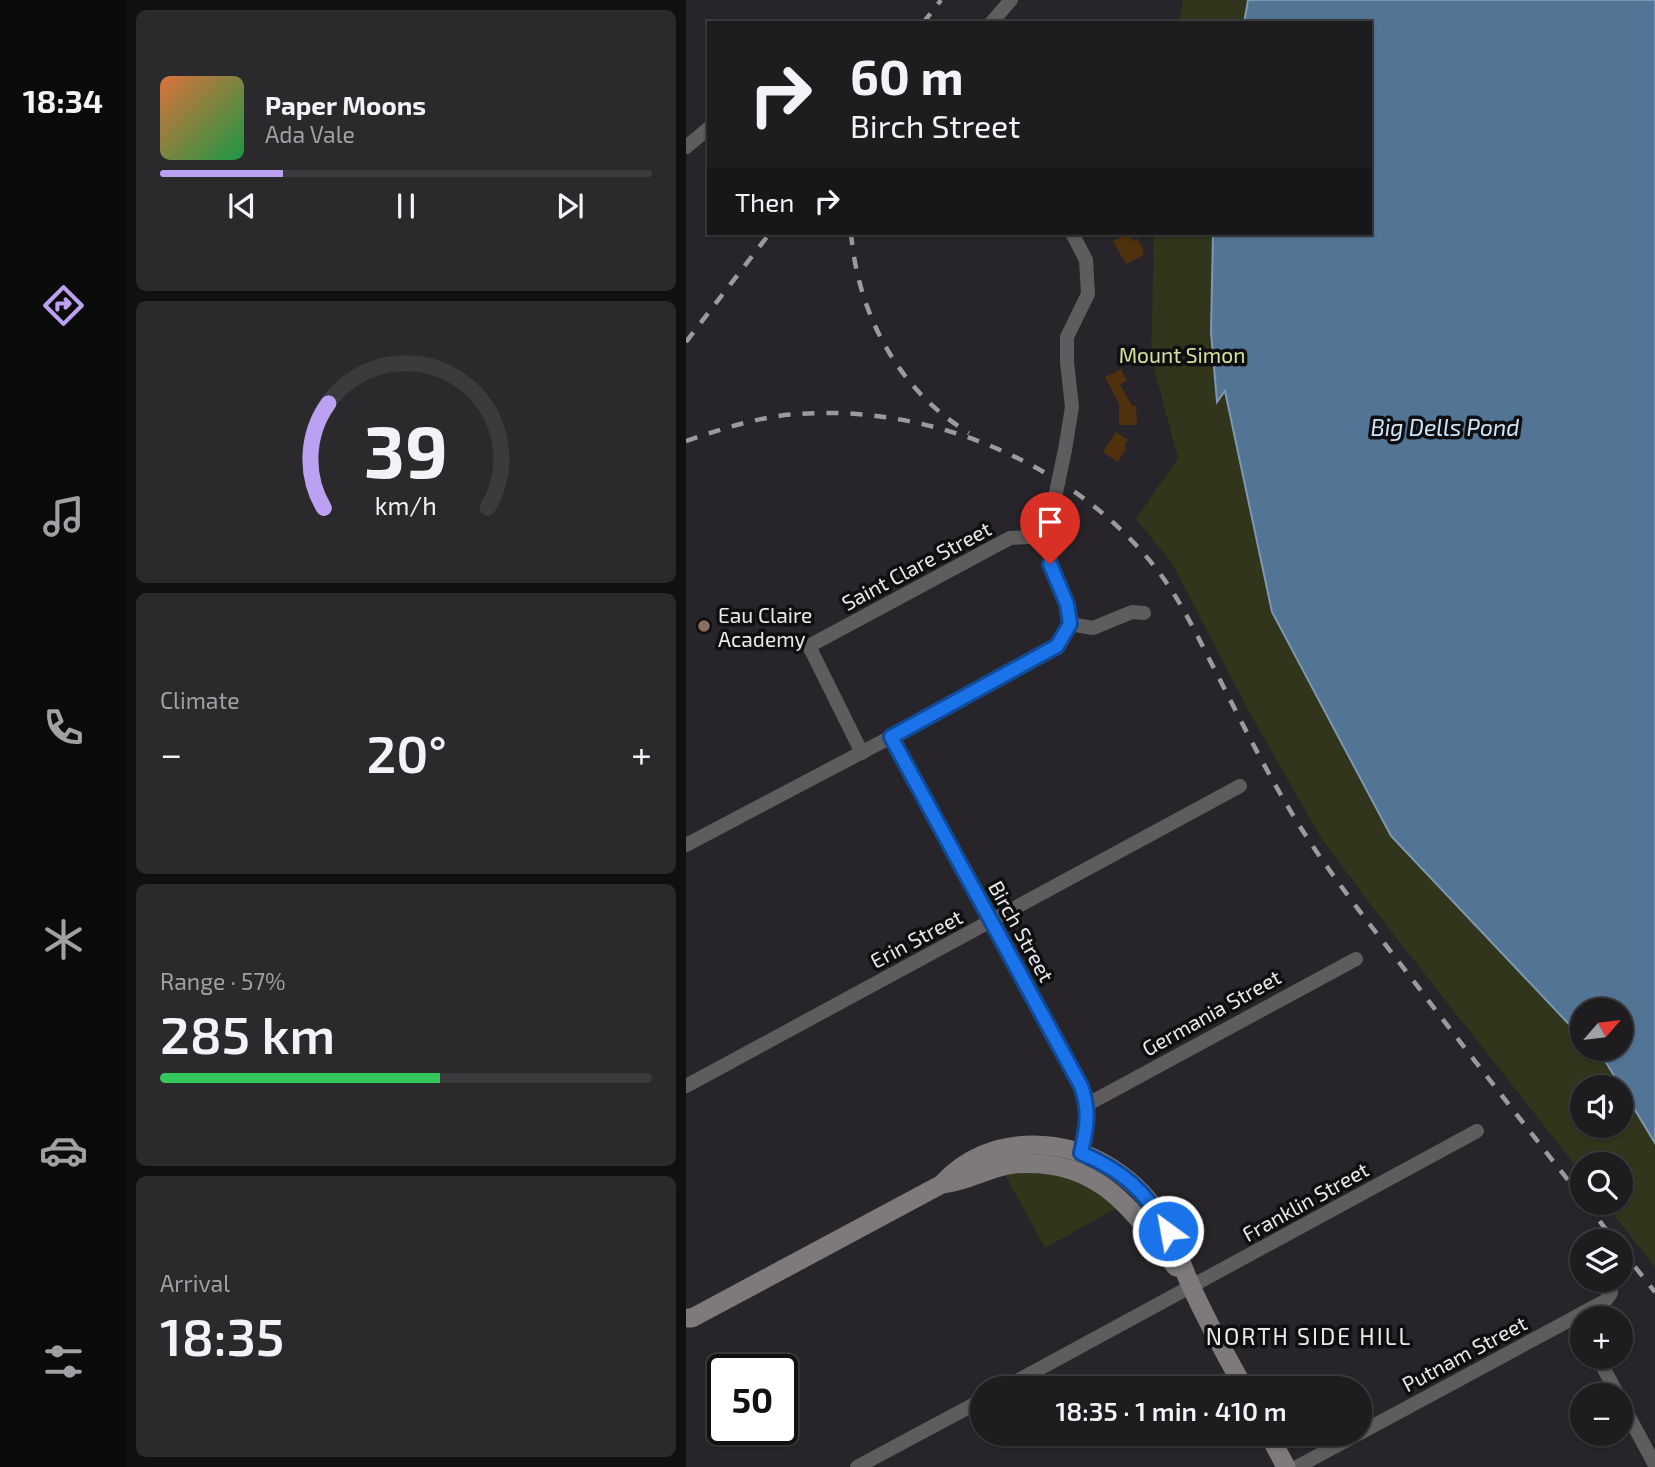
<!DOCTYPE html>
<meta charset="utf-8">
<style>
body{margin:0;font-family:"Exo 2",sans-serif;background:#2a292c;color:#f1f3f6;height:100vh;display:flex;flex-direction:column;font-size:26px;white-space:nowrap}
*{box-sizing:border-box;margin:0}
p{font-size:23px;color:#a0a1a4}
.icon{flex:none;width:38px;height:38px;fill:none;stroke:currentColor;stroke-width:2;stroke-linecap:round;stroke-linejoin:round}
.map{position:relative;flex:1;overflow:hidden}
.side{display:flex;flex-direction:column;gap:10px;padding:10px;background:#100f11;width:560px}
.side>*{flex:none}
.top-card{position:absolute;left:21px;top:21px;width:665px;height:214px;border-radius:0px;box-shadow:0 2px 5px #0004,0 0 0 2px #3b3a3d;background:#1d1c1f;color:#f1f3f6;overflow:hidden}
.needle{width:46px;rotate:62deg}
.buttons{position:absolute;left:884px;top:998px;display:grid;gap:14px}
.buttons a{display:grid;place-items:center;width:63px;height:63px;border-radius:50%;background:#1d1c1f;box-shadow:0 2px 5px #0004,0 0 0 2px #3b3a3d;font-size:35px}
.speed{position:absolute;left:21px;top:1354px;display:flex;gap:14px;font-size:35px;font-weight:700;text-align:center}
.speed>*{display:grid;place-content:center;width:91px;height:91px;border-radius:50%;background:#1d1c1f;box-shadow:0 2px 5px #0004,0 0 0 2px #3b3a3d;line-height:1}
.speed .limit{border:4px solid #111;border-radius:10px;background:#fff;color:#111}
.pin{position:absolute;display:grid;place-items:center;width:60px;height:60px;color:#fff;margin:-72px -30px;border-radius:50% 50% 50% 0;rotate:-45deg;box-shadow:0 0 7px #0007}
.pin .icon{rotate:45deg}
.me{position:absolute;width:77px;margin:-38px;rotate:328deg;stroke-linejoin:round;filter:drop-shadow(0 0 5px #0008)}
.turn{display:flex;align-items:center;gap:24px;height:147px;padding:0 28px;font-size:32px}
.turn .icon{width:91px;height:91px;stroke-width:2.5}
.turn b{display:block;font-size:49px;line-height:60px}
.then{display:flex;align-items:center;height:66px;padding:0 28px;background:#0003;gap:14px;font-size:26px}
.big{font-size:52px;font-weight:600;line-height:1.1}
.side .tile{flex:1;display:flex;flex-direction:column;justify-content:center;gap:10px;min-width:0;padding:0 24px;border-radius:10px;background:#2a292c}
.side .dial{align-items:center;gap:0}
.dial svg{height:182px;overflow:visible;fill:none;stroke:#3b3a3d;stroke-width:7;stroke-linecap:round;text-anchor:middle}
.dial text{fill:#f1f3f6;stroke:none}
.song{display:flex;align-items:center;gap:21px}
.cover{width:84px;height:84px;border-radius:10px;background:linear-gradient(135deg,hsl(20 70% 55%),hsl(140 70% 35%))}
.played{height:7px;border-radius:4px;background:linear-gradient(90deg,#bca0f2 25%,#3b3a3d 25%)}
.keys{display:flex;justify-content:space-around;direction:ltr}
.heat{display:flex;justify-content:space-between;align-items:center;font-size:38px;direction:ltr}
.charge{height:10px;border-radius:5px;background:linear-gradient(90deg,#34c759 57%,#3b3a3d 0)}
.trip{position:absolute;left:284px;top:1376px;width:402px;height:70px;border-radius:35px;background:#1d1c1f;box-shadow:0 2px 5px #0004,0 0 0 2px #3b3a3d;font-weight:600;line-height:70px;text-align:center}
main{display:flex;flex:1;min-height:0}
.dock{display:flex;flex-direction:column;width:126px;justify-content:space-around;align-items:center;background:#0c0b0c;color:#a0a1a4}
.dock .icon{width:49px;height:49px}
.dock .on{color:#bca0f2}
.dock b{font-size:32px;color:#f1f3f6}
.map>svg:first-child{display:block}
.green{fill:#30351c;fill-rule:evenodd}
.water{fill:#527495;stroke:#7f97af;stroke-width:2}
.building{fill:#4f310e}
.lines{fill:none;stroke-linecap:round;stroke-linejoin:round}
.minor{stroke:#5e5c5d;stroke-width:14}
.secondary{stroke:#7e7a7b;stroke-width:19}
.rail{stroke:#9b9a9d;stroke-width:4.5;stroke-dasharray:12 12;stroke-linecap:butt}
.minor-bridge{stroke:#5e5c5d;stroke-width:14}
.route-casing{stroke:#114b97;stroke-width:18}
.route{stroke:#1a73e8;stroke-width:12}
.education-dot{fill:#8d6e63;stroke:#0f0f11;stroke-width:2.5}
.labels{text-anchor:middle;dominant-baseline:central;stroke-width:7;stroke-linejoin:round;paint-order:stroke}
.park-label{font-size:21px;fill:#d4e49c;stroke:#0f0f11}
.street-label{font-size:21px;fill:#e9e8eb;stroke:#0f0f11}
.poi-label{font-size:21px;fill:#e9e8eb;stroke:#0f0f11;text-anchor:start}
.water-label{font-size:23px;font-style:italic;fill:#cfe5fa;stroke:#0f0f11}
.neighbourhood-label{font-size:23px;letter-spacing:2px;fill:#e9e8eb;stroke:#0f0f11}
</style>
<main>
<nav class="dock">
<b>18:34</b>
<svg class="icon on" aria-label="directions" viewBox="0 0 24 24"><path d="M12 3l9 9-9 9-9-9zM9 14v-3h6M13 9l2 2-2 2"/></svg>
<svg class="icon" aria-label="music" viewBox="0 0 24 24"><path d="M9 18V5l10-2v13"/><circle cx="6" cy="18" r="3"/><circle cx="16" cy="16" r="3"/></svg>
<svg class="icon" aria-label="phone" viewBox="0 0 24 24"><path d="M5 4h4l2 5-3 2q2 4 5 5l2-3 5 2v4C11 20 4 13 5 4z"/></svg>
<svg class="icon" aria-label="climate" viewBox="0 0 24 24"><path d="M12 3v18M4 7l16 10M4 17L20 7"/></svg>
<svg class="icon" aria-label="car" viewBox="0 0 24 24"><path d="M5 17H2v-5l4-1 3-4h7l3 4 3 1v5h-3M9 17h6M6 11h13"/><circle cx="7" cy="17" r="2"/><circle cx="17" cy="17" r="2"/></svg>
<svg class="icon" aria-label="filters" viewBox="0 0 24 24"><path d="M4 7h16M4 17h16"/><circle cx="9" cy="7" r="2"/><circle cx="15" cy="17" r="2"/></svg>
</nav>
<section class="side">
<div class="tile">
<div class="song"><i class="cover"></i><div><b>Paper Moons</b><p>Ada Vale</p></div></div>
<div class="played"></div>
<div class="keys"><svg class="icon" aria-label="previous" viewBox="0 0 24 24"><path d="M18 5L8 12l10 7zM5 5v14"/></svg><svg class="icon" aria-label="pause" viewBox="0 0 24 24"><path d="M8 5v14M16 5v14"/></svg><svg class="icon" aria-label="next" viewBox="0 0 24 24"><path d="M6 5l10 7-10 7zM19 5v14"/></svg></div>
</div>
<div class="tile dial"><svg viewBox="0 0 100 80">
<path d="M14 69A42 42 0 1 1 86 69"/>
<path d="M14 69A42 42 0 0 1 16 23" stroke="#bca0f2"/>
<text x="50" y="56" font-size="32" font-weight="700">39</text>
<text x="50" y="72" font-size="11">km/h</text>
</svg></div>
<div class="tile"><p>Climate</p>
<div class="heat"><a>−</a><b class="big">20°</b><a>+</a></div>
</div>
<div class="tile"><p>Range · 57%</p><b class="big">285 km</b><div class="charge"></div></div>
<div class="tile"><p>Arrival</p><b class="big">18:35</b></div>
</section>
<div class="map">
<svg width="969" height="1467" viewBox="0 0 969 1467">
<rect width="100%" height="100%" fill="#272529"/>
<g class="green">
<polygon points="497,0 562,0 558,23 492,23"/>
<path d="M468 233H527L525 332 530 401 539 390 705 836 896 1038V1048H906L921 1064 969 1143V1267L918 1202H934V1164H896V1174L697 921 635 838 561 708 486 563 450 519 492 458 465 358ZM896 1087H934V1125H896Z"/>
<polygon points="330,1170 390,1178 434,1206 359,1248 317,1171"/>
</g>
<polygon class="water" points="562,0 969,0 969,1143 921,1064 906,1048 934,1048 934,1010 896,1010 896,1038 705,836 586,612 539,391 531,402 525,332 527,233 684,233 684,23 558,23"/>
<g class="building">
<polygon points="443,233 447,241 451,238 458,250 456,251 458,255 440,264 427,241"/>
<polygon points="435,369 441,381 434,384 446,406 450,406 451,425 433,425 433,404 419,377"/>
<polygon points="430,432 442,440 438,446 440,448 432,462 417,452"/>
</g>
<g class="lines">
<g class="minor">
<polyline points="305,23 325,0"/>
<polyline points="0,147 23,128"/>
<polyline points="379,450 386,407 381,362 381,337 402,294 400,260 386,233"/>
<path d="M365 516C353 562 378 581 384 624"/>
<polyline points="384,624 407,628 446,612 458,613"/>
<path d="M205 737 395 1086C405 1113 401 1134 392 1161"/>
<polyline points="176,753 123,646 324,538 360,536"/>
<polyline points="0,845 205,737 371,646 384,624"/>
<polyline points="0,1086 554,786"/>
<polyline points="402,1104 670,959"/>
<polyline points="911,1356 932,1395"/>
<polyline points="318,1388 791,1131"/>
<polyline points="934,1400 969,1465"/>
<polyline points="171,1467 296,1400"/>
<polyline points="611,1467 919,1301 925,1293"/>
</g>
<g class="secondary">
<path d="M256 1184C281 1182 302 1167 328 1164 412 1157 445 1208 490 1267"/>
<path d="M0 1318H6L256 1184C279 1158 312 1145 347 1145 404 1145 454 1178 481 1228 491 1247 496 1268 506 1288 521 1322 540 1355 558 1388"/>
<polyline points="582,1433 600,1467"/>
</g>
<g class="rail">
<polyline points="237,23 255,0"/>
<path d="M165 233C172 314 212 390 283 433"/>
<polyline points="0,342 84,233"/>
<path d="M0 441C36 429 74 416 113 414 247 404 394 466 475 575 498 606 514 642 532 676 561 733 590 791 626 845 657 891 692 935 726 979 782 1053 839 1125 896 1198"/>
<polyline points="899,1202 929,1241"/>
<polyline points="934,1248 969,1292"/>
</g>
<polyline class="minor-bridge" points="365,516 379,450"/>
</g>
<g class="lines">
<defs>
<path id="route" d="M364 564 381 604 384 624 371 646 205 737 395 1086C404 1111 401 1127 395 1153 437 1171 460 1191 482 1231"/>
</defs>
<use href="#route" class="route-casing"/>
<use href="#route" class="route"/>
</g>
<circle class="education-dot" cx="18" cy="626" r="7"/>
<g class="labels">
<g class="park-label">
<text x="496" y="354">Mount Simon</text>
</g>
<g class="street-label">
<text transform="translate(230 565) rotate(-28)">Saint Clare Street</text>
<text transform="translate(336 931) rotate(61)">Birch Street</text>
<text transform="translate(230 938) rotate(-28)">Erin Street</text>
<text transform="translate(525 1012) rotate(-29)">Germania Street</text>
<text transform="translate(619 1201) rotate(-29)">Franklin Street</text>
<text transform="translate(778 1353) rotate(-28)">Putnam Street</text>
</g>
<g class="poi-label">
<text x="32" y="614">Eau Claire<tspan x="32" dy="24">Academy</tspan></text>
</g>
<g class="water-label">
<text x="759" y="427">Big Dells Pond</text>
</g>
<g class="neighbourhood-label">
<text x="623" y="1336">NORTH SIDE HILL</text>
</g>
</g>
</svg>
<div class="buttons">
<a><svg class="needle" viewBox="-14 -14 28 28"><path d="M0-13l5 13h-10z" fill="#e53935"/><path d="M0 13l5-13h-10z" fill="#a0a1a4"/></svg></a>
<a><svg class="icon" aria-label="sound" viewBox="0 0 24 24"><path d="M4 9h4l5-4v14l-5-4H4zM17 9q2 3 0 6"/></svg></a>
<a><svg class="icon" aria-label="search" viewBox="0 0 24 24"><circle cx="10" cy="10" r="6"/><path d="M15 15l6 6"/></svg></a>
<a><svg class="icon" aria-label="layers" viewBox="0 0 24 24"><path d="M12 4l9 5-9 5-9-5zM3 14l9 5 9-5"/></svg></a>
<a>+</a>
<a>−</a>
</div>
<div class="speed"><div class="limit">50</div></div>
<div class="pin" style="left:364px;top:564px;background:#d93025"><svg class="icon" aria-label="arrive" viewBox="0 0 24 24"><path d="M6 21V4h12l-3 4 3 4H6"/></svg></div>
<svg class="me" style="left:482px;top:1231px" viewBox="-20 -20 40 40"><circle r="17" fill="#1a73e8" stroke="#fff" stroke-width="3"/><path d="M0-11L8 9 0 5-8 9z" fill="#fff"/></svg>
<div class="trip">18:35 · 1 min · 410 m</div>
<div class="top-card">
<div class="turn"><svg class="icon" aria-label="right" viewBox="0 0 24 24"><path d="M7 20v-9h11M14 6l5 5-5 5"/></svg><div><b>60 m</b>Birch Street</div></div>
<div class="then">Then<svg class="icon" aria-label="right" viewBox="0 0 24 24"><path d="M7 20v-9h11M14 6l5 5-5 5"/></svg></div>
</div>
</div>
</main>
